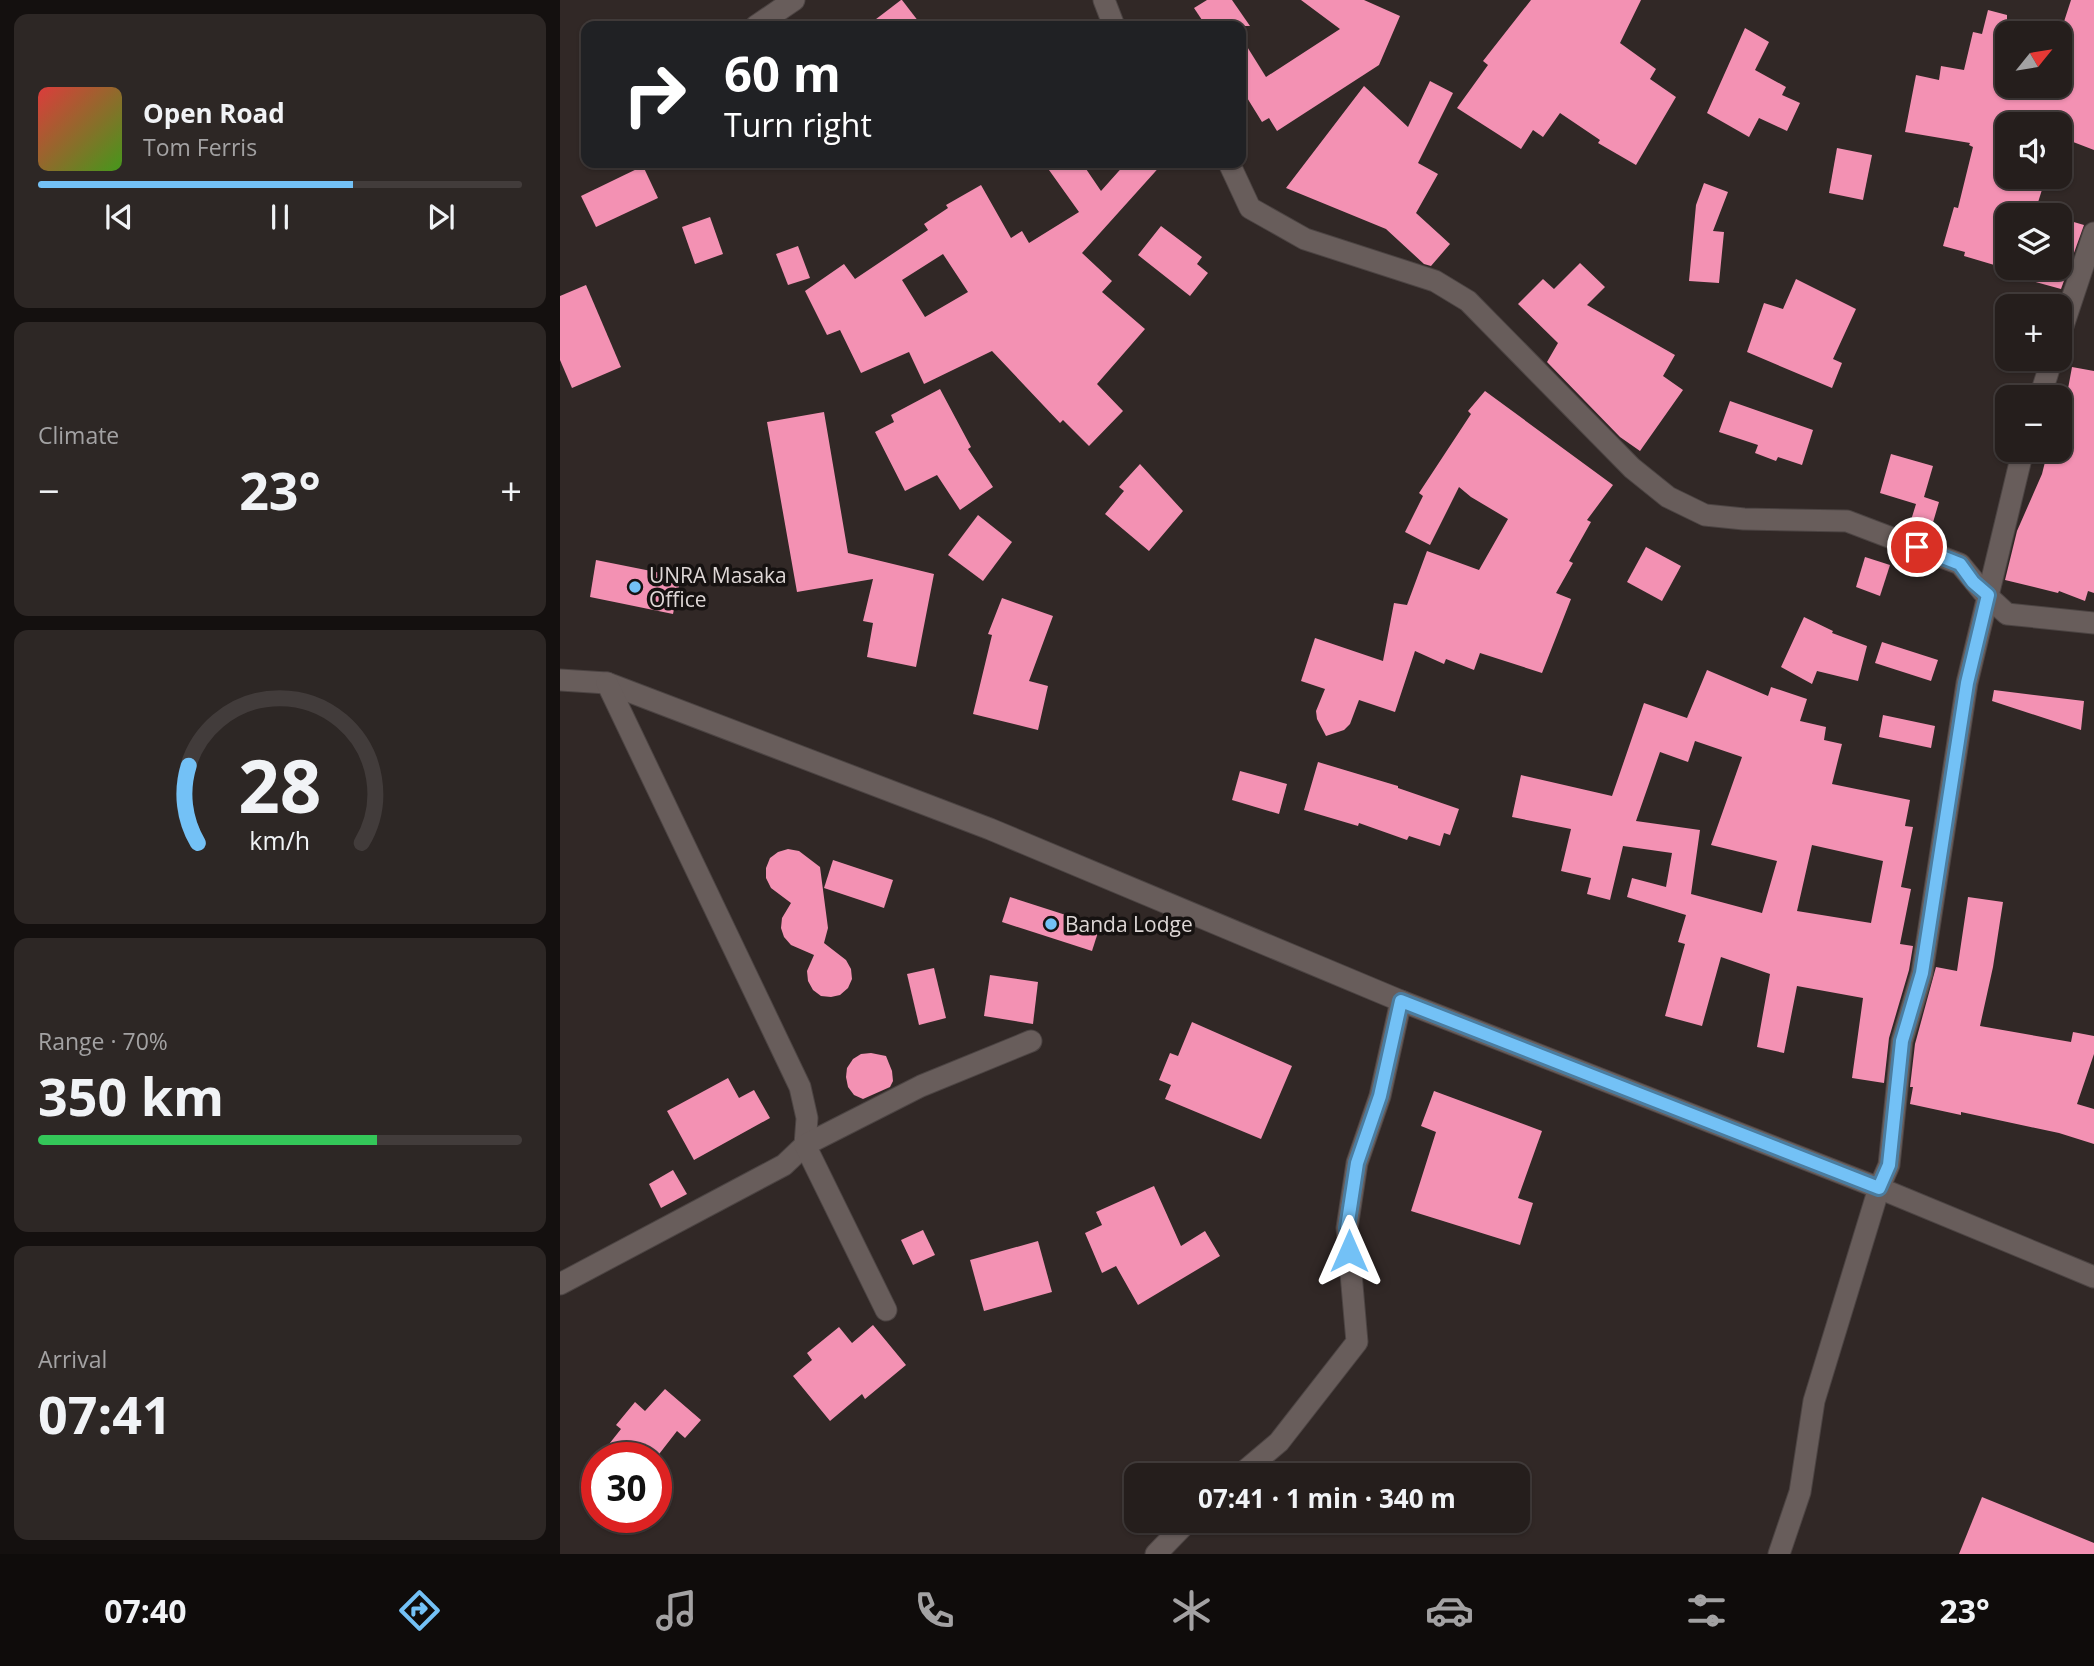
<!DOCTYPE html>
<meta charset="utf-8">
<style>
body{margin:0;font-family:"Open Sans",sans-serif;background:#2d2725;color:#f1f3f6;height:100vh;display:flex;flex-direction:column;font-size:26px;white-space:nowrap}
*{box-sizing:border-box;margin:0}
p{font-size:23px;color:#a3a2a3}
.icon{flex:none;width:38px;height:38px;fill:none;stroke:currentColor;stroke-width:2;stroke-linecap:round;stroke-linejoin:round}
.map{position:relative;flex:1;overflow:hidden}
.details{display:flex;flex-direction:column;gap:14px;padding:14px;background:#14100f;width:560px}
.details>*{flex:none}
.top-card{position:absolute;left:21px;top:21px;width:665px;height:147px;border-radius:14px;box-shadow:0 2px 5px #0004,0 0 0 2px #423c3b;background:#202124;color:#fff;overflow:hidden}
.needle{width:46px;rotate:60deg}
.fabs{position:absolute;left:1435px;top:21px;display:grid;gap:14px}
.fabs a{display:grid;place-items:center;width:77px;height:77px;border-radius:14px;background:#251e1c;box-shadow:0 2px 5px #0004,0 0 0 2px #423c3b;font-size:35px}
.speed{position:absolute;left:21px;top:1442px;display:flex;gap:14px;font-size:35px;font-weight:700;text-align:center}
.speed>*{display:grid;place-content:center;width:91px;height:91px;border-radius:50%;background:#251e1c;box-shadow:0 2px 5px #0004,0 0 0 2px #423c3b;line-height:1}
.speed .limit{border:10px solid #d22;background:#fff;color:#111}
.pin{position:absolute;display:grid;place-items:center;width:60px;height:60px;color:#fff;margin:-30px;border:4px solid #fff;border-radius:50%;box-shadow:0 2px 7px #0007}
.me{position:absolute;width:77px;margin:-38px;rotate:0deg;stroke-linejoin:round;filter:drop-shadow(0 0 5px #0008)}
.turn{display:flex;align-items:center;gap:24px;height:147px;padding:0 28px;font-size:32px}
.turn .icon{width:91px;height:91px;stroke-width:2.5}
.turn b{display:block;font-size:49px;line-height:60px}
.big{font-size:52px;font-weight:700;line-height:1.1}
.details .card{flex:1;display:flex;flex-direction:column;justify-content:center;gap:10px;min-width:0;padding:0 24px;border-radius:14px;background:#2d2725}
.details .dial{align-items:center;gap:0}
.dial svg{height:182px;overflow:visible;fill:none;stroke:#423c3b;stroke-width:7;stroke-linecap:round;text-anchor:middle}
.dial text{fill:#f1f3f6;stroke:none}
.song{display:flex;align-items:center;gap:21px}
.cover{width:84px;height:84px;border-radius:10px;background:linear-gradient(135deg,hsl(0 70% 55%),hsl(100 70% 35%))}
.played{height:7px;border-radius:4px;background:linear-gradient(90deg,#73c1f6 65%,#423c3b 65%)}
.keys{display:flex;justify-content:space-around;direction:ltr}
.heat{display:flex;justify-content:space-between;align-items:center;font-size:38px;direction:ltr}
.charge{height:10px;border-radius:5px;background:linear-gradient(90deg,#34c759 70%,#423c3b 0)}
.trip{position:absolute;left:564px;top:1463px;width:406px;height:70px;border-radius:14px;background:#251e1c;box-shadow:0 2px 5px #0004,0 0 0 2px #423c3b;font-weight:700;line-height:70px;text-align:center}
.menu{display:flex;height:112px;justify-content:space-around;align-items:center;background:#0f0c0b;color:#a3a2a3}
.menu .icon{width:49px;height:49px}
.menu .active{color:#73c1f6}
.menu b{font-size:32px;color:#f1f3f6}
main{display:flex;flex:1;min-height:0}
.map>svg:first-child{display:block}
.building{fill:#f391b3;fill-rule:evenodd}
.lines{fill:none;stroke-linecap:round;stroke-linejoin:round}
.minor-casing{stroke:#4c4443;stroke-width:23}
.minor{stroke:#685d5b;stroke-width:21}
.route-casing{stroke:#4b7da0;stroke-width:18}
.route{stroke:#73c1f6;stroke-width:12}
.poi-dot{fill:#73c1f6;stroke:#161211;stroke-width:2.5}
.labels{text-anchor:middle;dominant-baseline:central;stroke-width:7;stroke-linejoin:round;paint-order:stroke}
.poi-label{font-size:21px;fill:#ded7d6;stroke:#161211;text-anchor:start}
</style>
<main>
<section class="details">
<div class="card">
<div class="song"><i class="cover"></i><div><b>Open Road</b><p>Tom Ferris</p></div></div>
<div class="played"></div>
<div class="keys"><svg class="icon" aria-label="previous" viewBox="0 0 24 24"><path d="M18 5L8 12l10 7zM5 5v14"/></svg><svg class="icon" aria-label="pause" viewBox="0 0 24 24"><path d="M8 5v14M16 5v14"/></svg><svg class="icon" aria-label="next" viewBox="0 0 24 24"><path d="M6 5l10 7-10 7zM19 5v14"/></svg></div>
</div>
<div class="card"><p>Climate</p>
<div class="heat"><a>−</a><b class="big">23°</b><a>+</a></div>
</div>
<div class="card dial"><svg viewBox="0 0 100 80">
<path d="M14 69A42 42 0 1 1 86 69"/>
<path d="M14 69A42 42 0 0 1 10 35" stroke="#73c1f6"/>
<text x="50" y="56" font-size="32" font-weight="700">28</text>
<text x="50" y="72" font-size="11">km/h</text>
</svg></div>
<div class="card"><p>Range · 70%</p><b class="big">350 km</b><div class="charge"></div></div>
<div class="card"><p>Arrival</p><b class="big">07:41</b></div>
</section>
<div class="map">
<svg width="1534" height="1554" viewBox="0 0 1534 1554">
<rect width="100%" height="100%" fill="#312826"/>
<g class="building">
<polygon points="342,0 362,26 307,26 341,0"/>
<polygon points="647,0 672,0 690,26 646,26 634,8"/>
<polygon points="741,0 804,0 840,16 819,65 717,131 709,118 702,122 681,88 681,37 706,77 780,29"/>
<polygon points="971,0 1081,0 1060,43 1096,69 1090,79 1116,97 1076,165 1038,143 1040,140 1000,113 983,137 973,130 961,149 897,108 928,65 923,61"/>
<polygon points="1511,0 1534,0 1534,150 1508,140 1513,127 1455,116 1453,124 1447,124 1447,177 1486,177 1474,215 1447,215 1447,245 1441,267 1404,256 1405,252 1383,246 1394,207 1398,208 1413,147 1409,145 1410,143 1345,132 1356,75 1379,80 1381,66 1404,70 1413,32 1422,34 1428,10 1447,15 1447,86 1500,86 1500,34"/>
<polygon points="1185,28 1209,42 1195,70 1226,87 1222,95 1240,103 1227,131 1199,118 1189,137 1147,113"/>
<polygon points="870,81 893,93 858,163 878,174 856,213 890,244 871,266 864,264 826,229 726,188 804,86 848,127"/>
<polygon points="1277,148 1312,155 1303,200 1269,193"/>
<path d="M484 163H522L541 191 566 163H603L522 253 552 281 542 292 585 329 537 384 563 411 529 446 503 420 500 423 432 351 364 384 349 352 301 373 280 330 267 335 245 291 284 264 295 279 368 230 364 224 388 208 386 205 421 185 451 238 462 231 469 243 519 212ZM383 254 408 292 365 317 342 280Z"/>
<polygon points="83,166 98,198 36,227 21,196"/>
<polygon points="1144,183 1168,192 1153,231 1164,232 1159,283 1129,281 1136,205"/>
<polygon points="150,217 163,254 135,264 122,227"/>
<polygon points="1500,218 1524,225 1501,289 1450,275 1451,268 1500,268"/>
<polygon points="601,226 642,257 637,264 648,273 630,296 578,255"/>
<polygon points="238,246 250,278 228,285 216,254"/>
<polygon points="1020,263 1045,287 1027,305 1115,355 1103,376 1123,390 1080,451 1060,437 987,362 998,343 958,304 983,279 994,289"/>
<polygon points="1236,279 1296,309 1273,359 1282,363 1272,388 1187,352 1204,303 1223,309"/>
<polygon points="26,285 61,367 12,388 0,360 0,296"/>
<polygon points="1512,367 1534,371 1534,593 1528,591 1525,601 1499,591 1498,593 1445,580 1457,531 1482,474 1488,450 1500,450 1500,404 1505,405"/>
<polygon points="380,389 411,447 408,449 433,487 400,510 377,475 345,491 315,432 334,422 331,415"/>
<polygon points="925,391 1053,485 1027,520 1031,522 1009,561 1013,563 996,593 1011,599 982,673 920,653 914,670 886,659 884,664 855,651 835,712 799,700 790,724 784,730 766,736 757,719 756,711 765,689 741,681 755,638 823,661 834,603 847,605 867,551 919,570 948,519 911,497 899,487 870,545 845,532 863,496 859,493 911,414 908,411"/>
<polygon points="1170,401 1253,430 1242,465 1218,457 1216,461 1195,453 1198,445 1159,432"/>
<polygon points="264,412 288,553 374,574 356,667 307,657 313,623 303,621 313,579 237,592 207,422"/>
<polygon points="1331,454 1373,466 1364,497 1379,502 1369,536 1348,530 1356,504 1320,493"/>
<polygon points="580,464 623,511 589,551 545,514 564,491 559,487"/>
<polygon points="418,515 452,542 423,581 388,555"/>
<polygon points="1086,547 1121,566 1102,601 1067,582"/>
<polygon points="1305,557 1330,565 1320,596 1296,587"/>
<polygon points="36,560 121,577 113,614 30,597"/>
<polygon points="442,598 493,616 469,681 488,686 478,730 413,714 432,635 428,634"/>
<polygon points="1244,617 1273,631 1272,633 1307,646 1298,681 1257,671 1252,684 1221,667"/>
<polygon points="1322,642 1378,660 1371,681 1315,663"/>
<path d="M1147 670 1208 696 1211 687 1247 699 1240 721 1266 727 1264 740 1282 744 1272 784 1350 800 1345 826 1353 827 1341 887 1351 889 1340 944 1353 946 1349 970 1329 1038 1324 1083 1292 1078 1303 998 1237 986 1224 1053 1197 1047 1210 974 1161 957 1142 1026 1105 1016 1125 944 1118 942 1126 915 1067 897 1072 878 1106 887 1112 853 1063 846 1050 900 1027 894 1031 878 1001 871 1011 829 952 817 961 775 1052 796 1084 703 1127 718ZM1135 741 1182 757 1151 845 1217 861 1202 913 1131 894 1140 830 1076 821 1100 752 1128 762ZM1252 845 1323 861 1311 923 1237 911Z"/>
<polygon points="1434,690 1524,701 1521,730 1432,701"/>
<polygon points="1323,715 1375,726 1371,748 1319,737"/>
<polygon points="758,762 838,786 838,788 899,809 890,835 884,833 880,846 849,836 847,840 799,823 798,826 744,810"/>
<polygon points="680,771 727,784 719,814 672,800"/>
<polygon points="228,849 239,851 260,867 268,928 264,943 286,960 291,969 292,979 288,988 280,995 271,997 261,996 253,990 248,981 247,971 254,955 231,945 224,937 221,928 222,918 231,903 211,888 206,878 206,868 210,858 218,852"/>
<polygon points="273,860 333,880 324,908 264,888"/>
<polygon points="450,897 540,926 532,951 442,922"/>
<polygon points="1408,897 1443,902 1433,967 1420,1026 1511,1042 1513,1032 1534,1036 1534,1054 1517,1104 1534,1109 1534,1144 1499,1133 1401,1112 1401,1115 1350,1104 1353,1087 1350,1087 1355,1044 1376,967 1397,971"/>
<polygon points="374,968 386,1018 359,1025 347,974"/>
<polygon points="430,975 478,982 473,1024 424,1016"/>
<polygon points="632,1022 732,1066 701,1139 605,1099 611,1085 599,1080 610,1053 618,1056"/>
<polygon points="311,1053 326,1056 332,1071 333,1081 330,1087 303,1099 294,1095 288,1087 286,1077 287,1068 293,1059 301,1054"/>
<polygon points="168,1078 179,1098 194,1090 210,1118 134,1160 107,1111"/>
<polygon points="874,1091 982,1131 958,1198 973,1203 960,1245 851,1211 876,1132 861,1126"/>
<polygon points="113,1170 127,1194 101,1208 89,1184"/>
<polygon points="594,1186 621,1246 645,1231 660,1256 578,1305 556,1266 542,1273 525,1233 542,1225 536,1212"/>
<polygon points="363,1230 375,1255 353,1265 341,1240"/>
<polygon points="478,1241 492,1292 424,1311 410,1260"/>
<polygon points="313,1325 346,1365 305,1399 302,1394 270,1421 233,1376 252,1360 247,1353 279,1327 292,1343"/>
<polygon points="105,1389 141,1420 125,1438 117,1431 96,1458 38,1458 61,1429 56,1425 75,1402 85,1411"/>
<polygon points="1422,1497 1534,1543 1534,1554 1399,1554"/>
</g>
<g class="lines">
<defs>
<g id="minor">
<polyline points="544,0 554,26"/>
<polyline points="196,26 234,0"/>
<polyline points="669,163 690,208 745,239 875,281 908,301 1072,468 1108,497 1145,515 1184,519 1287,521 1400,564 1423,592 1447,614 1534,623"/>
<polyline points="1500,335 1534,233"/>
<polyline points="1480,397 1492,359"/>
<polyline points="0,680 47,683 430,829 841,1001 1319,1188 1534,1277"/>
<polyline points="0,1284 224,1165 245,1145 247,1118 240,1087 47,683"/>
<polyline points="326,1310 245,1145 361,1086 471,1041"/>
<polyline points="680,1475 719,1442 797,1342 787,1228 797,1163 820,1096 841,1001"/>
<polyline points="596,1554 628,1521"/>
<polyline points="1219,1554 1240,1492 1254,1401 1319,1188 1329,1165 1342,1041 1362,973 1407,683 1463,450"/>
</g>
</defs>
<use href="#minor" class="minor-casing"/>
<use href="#minor" class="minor"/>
</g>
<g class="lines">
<defs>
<polyline id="route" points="789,1251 787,1228 797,1163 820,1096 841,1001 1319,1188 1329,1165 1342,1041 1362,973 1407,683 1428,595 1413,582 1400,564 1357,547"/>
</defs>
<use href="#route" class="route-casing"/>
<use href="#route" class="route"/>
</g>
<g class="poi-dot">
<circle cx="75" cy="587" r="7"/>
<circle cx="491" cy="924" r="7"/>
</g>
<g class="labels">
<g class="poi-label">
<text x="89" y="575">UNRA Masaka<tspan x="89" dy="24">Office</tspan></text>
<text x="505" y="924">Banda Lodge</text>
</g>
</g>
</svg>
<div class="fabs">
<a><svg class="needle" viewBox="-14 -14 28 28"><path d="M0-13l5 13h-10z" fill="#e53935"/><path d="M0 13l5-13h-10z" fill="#a3a2a3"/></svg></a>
<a><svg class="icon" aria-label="sound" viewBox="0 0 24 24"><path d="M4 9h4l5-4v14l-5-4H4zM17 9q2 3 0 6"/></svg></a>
<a><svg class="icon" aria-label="layers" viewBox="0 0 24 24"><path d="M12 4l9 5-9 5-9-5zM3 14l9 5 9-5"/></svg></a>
<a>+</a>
<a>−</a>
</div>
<div class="speed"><div class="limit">30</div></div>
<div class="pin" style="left:1357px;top:547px;background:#d93025"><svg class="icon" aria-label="arrive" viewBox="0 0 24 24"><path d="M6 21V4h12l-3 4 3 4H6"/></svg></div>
<svg class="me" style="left:789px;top:1251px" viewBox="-20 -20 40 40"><path d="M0-17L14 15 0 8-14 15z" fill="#73c1f6" stroke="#fff" stroke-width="4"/></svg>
<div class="trip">07:41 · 1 min · 340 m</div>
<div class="top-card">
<div class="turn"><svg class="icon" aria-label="right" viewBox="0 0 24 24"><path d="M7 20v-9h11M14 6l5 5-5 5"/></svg><div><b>60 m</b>Turn right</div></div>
</div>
</div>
</main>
<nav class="menu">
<b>07:40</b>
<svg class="icon active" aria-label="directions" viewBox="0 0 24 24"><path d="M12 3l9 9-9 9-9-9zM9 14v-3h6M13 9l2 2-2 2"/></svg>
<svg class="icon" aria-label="music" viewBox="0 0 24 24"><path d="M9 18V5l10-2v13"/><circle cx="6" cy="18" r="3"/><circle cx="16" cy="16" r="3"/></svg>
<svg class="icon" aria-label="phone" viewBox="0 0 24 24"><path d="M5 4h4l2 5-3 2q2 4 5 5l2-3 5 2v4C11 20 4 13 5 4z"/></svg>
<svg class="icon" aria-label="climate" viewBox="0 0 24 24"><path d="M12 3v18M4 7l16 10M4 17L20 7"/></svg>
<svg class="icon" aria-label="car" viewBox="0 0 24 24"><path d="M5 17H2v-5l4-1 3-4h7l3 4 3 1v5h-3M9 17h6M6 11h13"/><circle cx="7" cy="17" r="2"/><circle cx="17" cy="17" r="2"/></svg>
<svg class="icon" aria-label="filters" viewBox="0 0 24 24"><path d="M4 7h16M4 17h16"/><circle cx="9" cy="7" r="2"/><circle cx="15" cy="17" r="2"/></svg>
<b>23°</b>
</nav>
